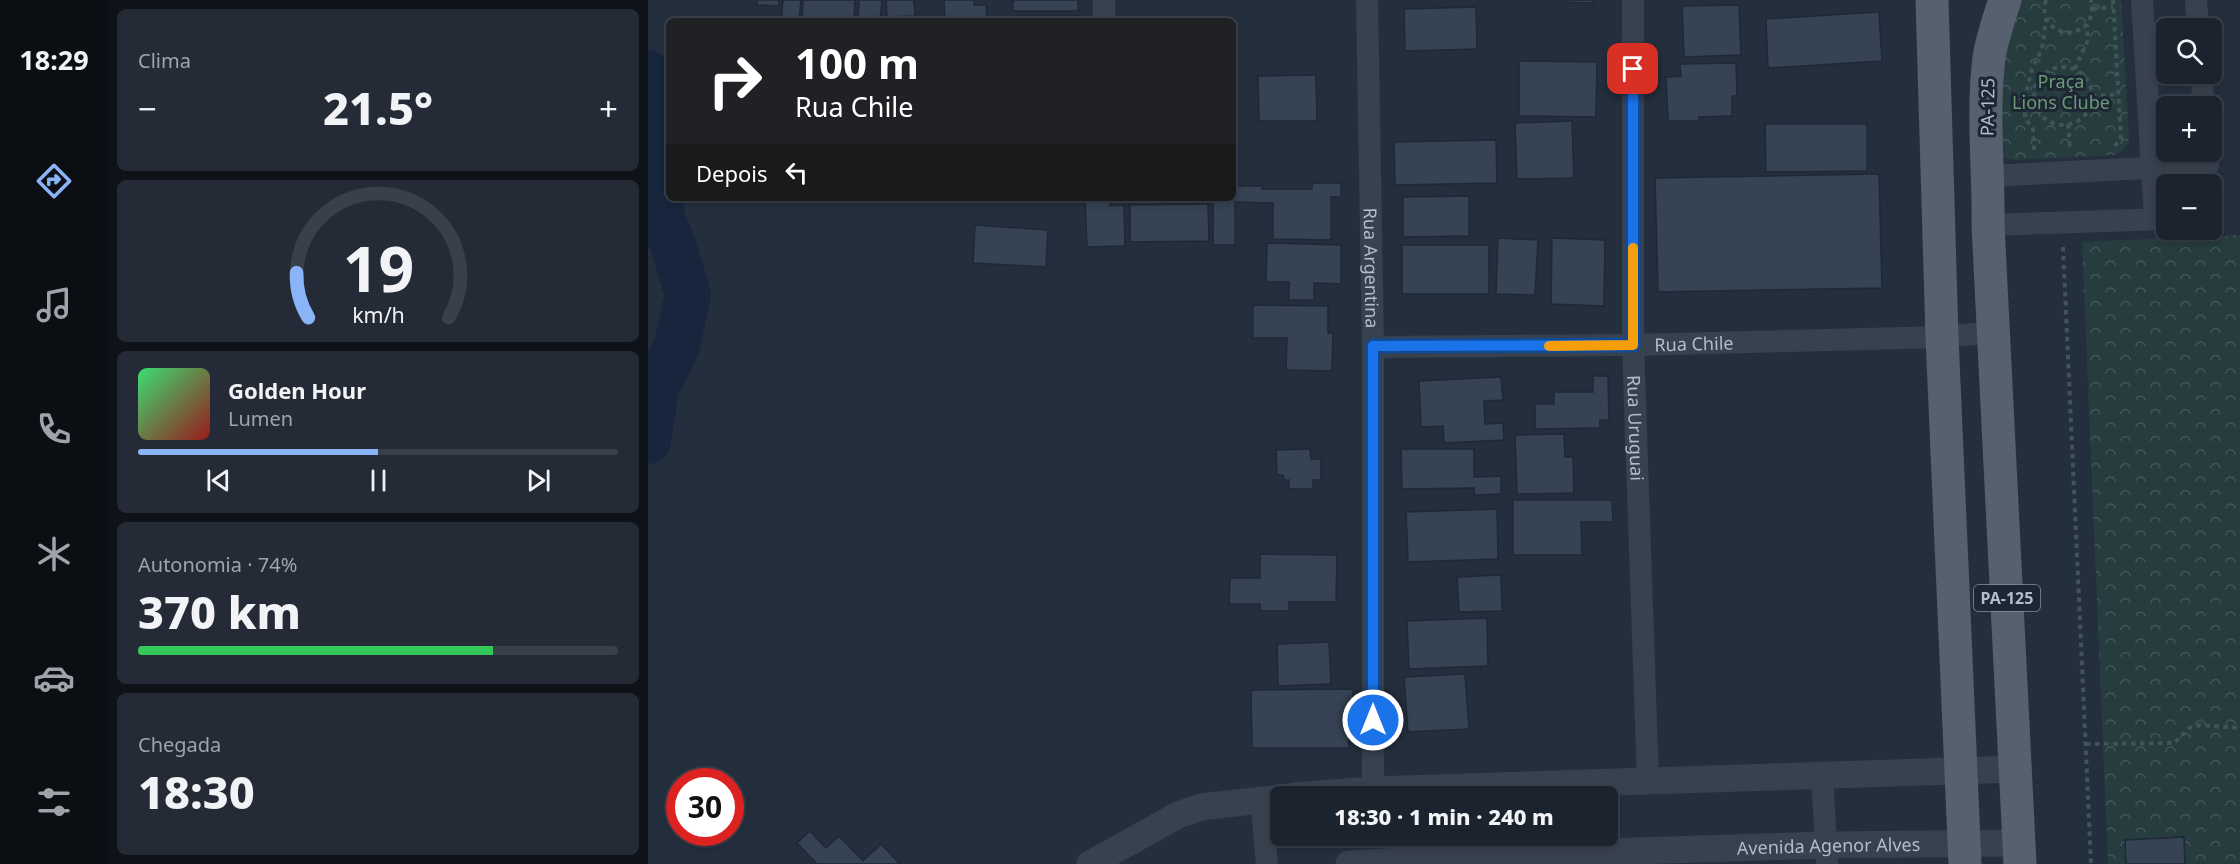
<!DOCTYPE html>
<html lang="pt">
<meta charset="utf-8">
<style>
body{margin:0;font-family:"Noto Sans",sans-serif;background:#242b36;color:#f1f3f6;height:100vh;display:flex;flex-direction:column;font-size:22px;white-space:nowrap}
*{box-sizing:border-box;margin:0}
p{font-size:20px;color:#a0a4aa}
.icon{flex:none;width:33px;height:33px;fill:none;stroke:currentColor;stroke-width:2;stroke-linecap:round;stroke-linejoin:round}
.map{position:relative;flex:1;overflow:hidden}
.sheet{display:flex;flex-direction:column;gap:9px;padding:9px;background:#0f1319;width:540px}
.sheet>*{flex:none}
.banner{position:absolute;left:18px;top:18px;width:570px;height:183px;border-radius:9px;box-shadow:0 3px 9px #0003,0 0 0 2px #39404a;background:#202124;color:#fff;overflow:hidden}
.controls{position:absolute;left:1508px;top:18px;display:grid;gap:12px}
.controls a{display:grid;place-items:center;width:66px;height:66px;border-radius:9px;background:#1b232e;box-shadow:0 3px 9px #0003,0 0 0 2px #39404a;font-size:30px}
.speed{position:absolute;left:18px;top:768px;display:flex;gap:12px;font-size:30px;font-weight:700;text-align:center}
.speed>*{display:grid;place-content:center;width:78px;height:78px;border-radius:50%;background:#1b232e;box-shadow:0 3px 9px #0003,0 0 0 2px #39404a;line-height:1}
.speed .limit{border:9px solid #d22;background:#fff;color:#111}
.pin{position:absolute;display:grid;place-items:center;width:51px;height:51px;color:#fff;margin:-26px;border-radius:12px;box-shadow:0 3px 9px #0006}
.me{position:absolute;width:66px;margin:-33px;rotate:0deg;stroke-linejoin:round;filter:drop-shadow(0 0 4px #0008)}
.turn{display:flex;align-items:center;gap:21px;height:126px;padding:0 30px;font-size:27px}
.turn .icon{width:78px;height:78px;stroke-width:2.5}
.turn b{display:block;font-size:42px;line-height:51px}
.then{display:flex;align-items:center;height:57px;padding:0 30px;background:#0003;gap:12px;font-size:22px}
.big{font-size:45px;font-weight:800;line-height:1.1}
.sheet .widget{flex:1;display:flex;flex-direction:column;justify-content:center;gap:9px;min-width:0;padding:0 21px;border-radius:9px;background:#242b36}
.sheet .dial{align-items:center;gap:0}
.dial svg{height:156px;overflow:visible;fill:none;stroke:#39404a;stroke-width:7;stroke-linecap:round;text-anchor:middle}
.dial text{fill:#f1f3f6;stroke:none}
.song{display:flex;align-items:center;gap:18px}
.cover{width:72px;height:72px;border-radius:9px;background:linear-gradient(135deg,hsl(140 70% 55%),hsl(0 70% 35%))}
.played{height:6px;border-radius:3px;background:linear-gradient(90deg,#8ab4f8 50%,#39404a 50%)}
.keys{display:flex;justify-content:space-around;direction:ltr}
.heat{display:flex;justify-content:space-between;align-items:center;font-size:33px;direction:ltr}
.charge{height:9px;border-radius:4px;background:linear-gradient(90deg,#34c759 74%,#39404a 0)}
.trip{position:absolute;left:622px;top:786px;width:348px;height:60px;border-radius:9px;background:#1b232e;box-shadow:0 3px 9px #0003,0 0 0 2px #39404a;font-weight:800;line-height:60px;text-align:center}
main{display:flex;flex:1;min-height:0}
.menu{display:flex;flex-direction:column;width:108px;justify-content:space-around;align-items:center;background:#0b0e12;color:#a0a4aa}
.menu .icon{width:42px;height:42px}
.menu .active{color:#8ab4f8}
.menu b{font-size:27px;color:#f1f3f6}
.map>svg:first-child{display:block}
.park{fill:url(#park-crowns)}
.lines{fill:none;stroke-linecap:round;stroke-linejoin:round}
.river{stroke:#17263c;stroke-width:46}
.building{fill:#364354;stroke:#1f2835;stroke-width:1.5}
.path{stroke:#3f5557;stroke-width:4;stroke-dasharray:4.5 4.5;stroke-linecap:butt}
.minor{stroke:#38414e;stroke-width:22}
.tertiary{stroke:#38414e;stroke-width:27}
.primary{stroke:#56606e;stroke-width:33}
.route-casing{stroke:#114b97;stroke-width:15}
.route{stroke:#1a73e8;stroke-width:10}
.slow{stroke:#f59e0b;stroke-width:10}
.labels{text-anchor:middle;dominant-baseline:central;stroke-width:6;stroke-linejoin:round;paint-order:stroke}
.shield{fill:#1d2633;stroke:#878f9c;stroke-width:1.5}
.shield-label{font-size:16px;font-weight:bold;fill:#b4bcc9}
.park-label{font-size:18px;fill:#6b9a76;stroke:#1d2633}
.street-label{font-size:18px;fill:#b4bcc9;stroke:#1d2633}
</style>
<main>
<nav class="menu">
<b>18:29</b>
<svg class="icon active" aria-label="directions" viewBox="0 0 24 24"><path d="M12 3l9 9-9 9-9-9zM9 14v-3h6M13 9l2 2-2 2"/></svg>
<svg class="icon" aria-label="music" viewBox="0 0 24 24"><path d="M9 18V5l10-2v13"/><circle cx="6" cy="18" r="3"/><circle cx="16" cy="16" r="3"/></svg>
<svg class="icon" aria-label="phone" viewBox="0 0 24 24"><path d="M5 4h4l2 5-3 2q2 4 5 5l2-3 5 2v4C11 20 4 13 5 4z"/></svg>
<svg class="icon" aria-label="climate" viewBox="0 0 24 24"><path d="M12 3v18M4 7l16 10M4 17L20 7"/></svg>
<svg class="icon" aria-label="car" viewBox="0 0 24 24"><path d="M5 17H2v-5l4-1 3-4h7l3 4 3 1v5h-3M9 17h6M6 11h13"/><circle cx="7" cy="17" r="2"/><circle cx="17" cy="17" r="2"/></svg>
<svg class="icon" aria-label="filters" viewBox="0 0 24 24"><path d="M4 7h16M4 17h16"/><circle cx="9" cy="7" r="2"/><circle cx="15" cy="17" r="2"/></svg>
</nav>
<section class="sheet">
<div class="widget"><p>Clima</p>
<div class="heat"><a>−</a><b class="big">21.5°</b><a>+</a></div>
</div>
<div class="widget dial"><svg viewBox="0 0 100 80">
<path d="M14 69A42 42 0 1 1 86 69"/>
<path d="M14 69A42 42 0 0 1 8 46" stroke="#8ab4f8"/>
<text x="50" y="56" font-size="32" font-weight="700">19</text>
<text x="50" y="72" font-size="11">km/h</text>
</svg></div>
<div class="widget">
<div class="song"><i class="cover"></i><div><b>Golden Hour</b><p>Lumen</p></div></div>
<div class="played"></div>
<div class="keys"><svg class="icon" aria-label="previous" viewBox="0 0 24 24"><path d="M18 5L8 12l10 7zM5 5v14"/></svg><svg class="icon" aria-label="pause" viewBox="0 0 24 24"><path d="M8 5v14M16 5v14"/></svg><svg class="icon" aria-label="next" viewBox="0 0 24 24"><path d="M6 5l10 7-10 7zM19 5v14"/></svg></div>
</div>
<div class="widget"><p>Autonomia · 74%</p><b class="big">370 km</b><div class="charge"></div></div>
<div class="widget"><p>Chegada</p><b class="big">18:30</b></div>
</section>
<div class="map">
<svg width="1592" height="864" viewBox="0 0 1592 864">
<defs>
<pattern id="park-crowns" width="20" height="18" patternUnits="userSpaceOnUse" patternTransform="scale(1.5)"><rect width="20" height="18" fill="#263c3f"/><path d="M2 6a3 3 0 1 1 6 0M12 15a3 3 0 1 1 6 0" fill="none" stroke="#435659"/></pattern>
</defs>
<rect width="100%" height="100%" fill="#242f3e"/>
<g class="park">
<path d="M1367 0H1473L1481 138C1480 147 1475 151 1467 155L1367 160 1354 158 1348 101Z"/>
<polygon points="1592,235 1592,864 1460,864 1434,242"/>
</g>
<g class="lines">
<polyline class="river" points="0,73 13,154 13,215 25,245 40,295 28,348 8,388 0,441"/>
</g>
<g class="building">
<polygon points="109,0 131,0 131,6 109,5"/>
<polygon points="135,0 153,0 151,21 133,21"/>
<polygon points="155,0 207,0 206,21 154,21"/>
<polygon points="211,0 234,0 232,21 210,21"/>
<polygon points="238,0 266,0 267,16 239,17"/>
<polygon points="296,0 326,0 326,5 338,5 339,19 297,19"/>
<rect x="365" y="0" width="65" height="11"/>
<polygon points="914,0 945,0 945,3 914,2"/>
<polygon points="1091,5 1093,55 1036,57 1034,6"/>
<polygon points="828,7 829,49 757,51 756,9"/>
<polygon points="1231,12 1234,61 1120,68 1118,19"/>
<rect x="368" y="16" width="63" height="5"/>
<polygon points="871,61 949,62 948,117 871,116"/>
<polygon points="1088,63 1089,96 1084,96 1084,116 1051,117 1051,121 1020,121 1018,77 1033,76 1032,64"/>
<polygon points="668,75 669,121 611,121 610,76"/>
<polygon points="924,121 926,178 869,179 867,123"/>
<polygon points="1117,124 1219,124 1219,171 1118,172"/>
<polygon points="848,140 849,183 747,185 746,142"/>
<polygon points="1231,174 1234,288 1010,292 1007,178"/>
<polygon points="664,183 693,183 693,197 683,197 683,240 625,239 625,203 587,202 587,245 565,245 565,198 585,198 585,186 614,186 614,189 664,189"/>
<polygon points="821,196 821,236 755,237 755,197"/>
<polygon points="437,198 462,198 462,206 476,205 477,246 439,247"/>
<polygon points="560,204 561,241 482,242 482,205"/>
<polygon points="327,225 400,230 398,267 325,263"/>
<polygon points="850,238 890,240 887,295 848,294"/>
<polygon points="904,238 957,240 956,306 903,304"/>
<polygon points="619,243 693,245 693,284 666,283 666,300 641,300 641,282 618,282"/>
<rect x="754" y="245" width="87" height="49"/>
<polygon points="605,305 680,306 680,333 685,333 684,371 638,370 639,338 605,338"/>
<polygon points="945,376 960,376 961,420 952,420 952,428 887,429 887,404 906,404 906,392 945,392"/>
<polygon points="853,377 855,400 836,401 837,424 855,423 856,440 796,443 795,426 773,427 771,381"/>
<polygon points="916,434 917,457 925,457 926,493 869,494 867,435"/>
<polygon points="662,449 663,459 673,459 673,480 665,480 665,489 641,489 641,480 636,480 635,475 629,475 628,450"/>
<polygon points="753,449 826,449 826,477 853,476 853,494 826,495 826,488 754,489"/>
<polygon points="865,500 964,500 965,522 933,522 934,555 865,555"/>
<polygon points="849,509 850,559 760,562 758,512"/>
<polygon points="612,554 689,555 688,602 641,602 641,611 612,611 612,604 581,604 582,578 612,578"/>
<polygon points="853,575 854,611 811,612 809,577"/>
<polygon points="839,618 840,666 761,669 759,621"/>
<polygon points="681,642 683,684 630,686 629,644"/>
<polygon points="817,674 821,729 760,732 756,677"/>
<polygon points="705,689 705,711 700,711 701,748 604,748 603,690"/>
<polygon points="162,831 178,848 191,836 215,861 233,844 252,864 169,864 149,843"/>
<polygon points="1536,837 1537,864 1478,864 1477,840"/>
</g>
<g class="lines">
<g class="path">
<path d="M1398 0C1386 40 1452 46 1443 0"/>
<polyline points="1465,0 1473,139 1467,146"/>
<polyline points="1445,9 1465,7"/>
<circle cx="1415" cy="96" r="29"/>
<polyline points="1427,69 1440,40 1439,25"/>
<polyline points="1444,96 1471,94"/>
<polyline points="1365,98 1386,97"/>
<polyline points="1420,124 1422,148"/>
<polyline points="1386,150 1385,128 1377,119 1377,97 1384,69 1394,49 1398,19"/>
<polyline points="1415,247 1443,864"/>
<polyline points="1438,744 1526,743 1541,728 1552,725 1592,728"/>
</g>
<g class="minor">
<polyline points="456,0 456,21"/>
<path id="s1" d="M719 0 725 347V790"/>
<path id="s2" d="M985 0V345L1000 782"/>
<polyline points="1494,0 1507,219"/>
<polyline points="1548,0 1550,28"/>
<polyline points="1553,74 1556,106"/>
<polyline points="1341,176 1560,165"/>
<polyline points="1340,225 1518,219"/>
<path id="s3" d="M725 347 985 345 1294 337 1346 332"/>
<polyline points="1174,776 1179,864"/>
<polyline points="613,799 619,864"/>
<polyline points="890,836 892,864"/>
</g>
<g class="tertiary">
<polyline points="645,796 725,790 1367,769"/>
<polyline points="442,864 530,815 553,807 633,798"/>
<path id="s4" d="M701 864 857 855 1178 845 1372 843"/>
</g>
<g class="primary">
<polyline points="1284,0 1294,337 1317,864"/>
<path d="M1357 0C1351 19 1344 38 1341 58 1334 114 1341 170 1340 225L1372 864"/>
</g>
</g>
<g class="lines">
<defs>
<polyline id="route" points="725,720 725,346 985,345 985,69"/>
</defs>
<use href="#route" class="route-casing"/>
<use href="#route" class="route"/>
<polyline class="slow" points="901,346 985,345 985,248"/>
</g>
<g class="labels">
<rect class="shield" x="1326" y="585" width="66" height="26" rx="4.5"/>
<g class="shield-label">
<text x="1359" y="598">PA-125</text>
</g>
<g class="park-label">
<text x="1413" y="81">Praça<tspan x="1413" dy="21">Lions Clube</tspan></text>
</g>
<g class="street-label">
<text transform="translate(1339 107) rotate(-89)">PA-125</text>
<text stroke="none"><textPath href="#s1" startOffset="268">Rua Argentina</textPath></text>
<text stroke="none"><textPath href="#s3" startOffset="321">Rua Chile</textPath></text>
<text stroke="none"><textPath href="#s2" startOffset="428">Rua Uruguai</textPath></text>
<text stroke="none"><textPath href="#s4" startOffset="480">Avenida Agenor Alves</textPath></text>
</g>
</g>
</svg>
<div class="controls">
<a><svg class="icon" aria-label="search" viewBox="0 0 24 24"><circle cx="10" cy="10" r="6"/><path d="M15 15l6 6"/></svg></a>
<a>+</a>
<a>−</a>
</div>
<div class="speed"><div class="limit">30</div></div>
<div class="pin" style="left:985px;top:69px;background:#d93025"><svg class="icon" aria-label="arrive" viewBox="0 0 24 24"><path d="M6 21V4h12l-3 4 3 4H6"/></svg></div>
<svg class="me" style="left:725px;top:720px" viewBox="-20 -20 40 40"><circle r="17" fill="#1a73e8" stroke="#fff" stroke-width="3"/><path d="M0-11L8 9 0 5-8 9z" fill="#fff"/></svg>
<div class="trip">18:30 · 1 min · 240 m</div>
<div class="banner">
<div class="turn"><svg class="icon" aria-label="right" viewBox="0 0 24 24"><path d="M7 20v-9h11M14 6l5 5-5 5"/></svg><div><b>100 m</b>Rua Chile</div></div>
<div class="then">Depois<svg class="icon" aria-label="left" viewBox="0 0 24 24"><path d="M17 20v-9H6M10 6l-5 5 5 5"/></svg></div>
</div>
</div>
</main>
